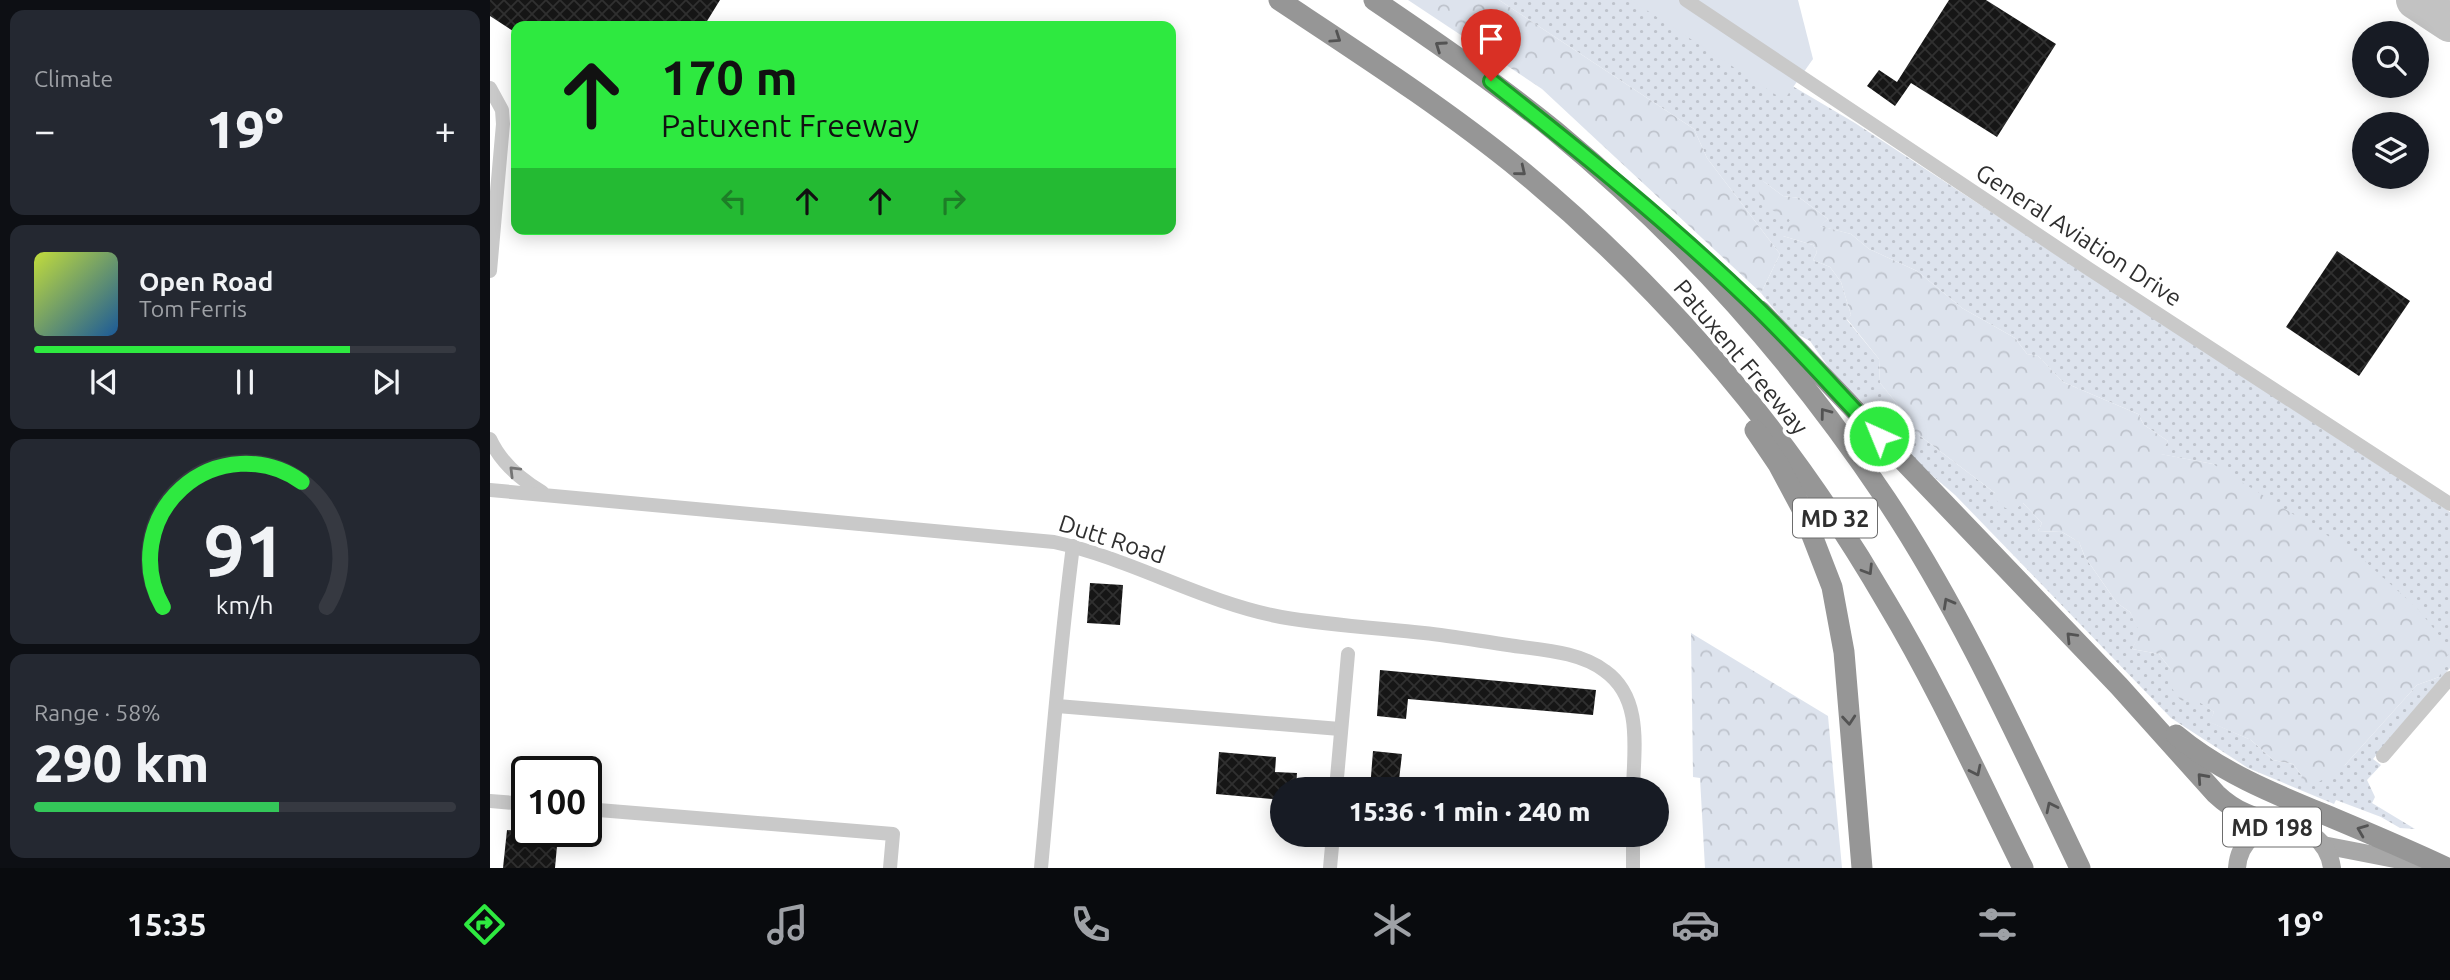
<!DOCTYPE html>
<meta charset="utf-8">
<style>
body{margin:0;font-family:Ubuntu,sans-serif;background:#242831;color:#f1f3f6;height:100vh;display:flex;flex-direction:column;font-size:26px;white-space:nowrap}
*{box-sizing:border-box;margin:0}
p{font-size:23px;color:#9ea1a6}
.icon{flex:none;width:38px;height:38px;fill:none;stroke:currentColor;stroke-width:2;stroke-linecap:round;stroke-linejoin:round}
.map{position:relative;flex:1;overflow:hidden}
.drawer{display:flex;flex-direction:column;gap:10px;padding:10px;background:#0d0f14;width:490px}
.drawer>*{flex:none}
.banner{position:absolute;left:21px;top:21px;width:665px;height:214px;border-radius:14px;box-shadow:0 4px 18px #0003;background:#2ee940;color:#111;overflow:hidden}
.buttons{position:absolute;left:1862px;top:21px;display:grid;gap:14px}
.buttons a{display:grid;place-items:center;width:77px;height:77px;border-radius:50%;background:#171b24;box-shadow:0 4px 18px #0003;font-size:35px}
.speed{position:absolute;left:21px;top:756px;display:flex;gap:14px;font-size:35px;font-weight:700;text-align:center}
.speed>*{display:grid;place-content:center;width:91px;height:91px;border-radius:50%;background:#171b24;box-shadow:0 4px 18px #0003;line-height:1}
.speed .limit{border:4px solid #111;border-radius:10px;background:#fff;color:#111}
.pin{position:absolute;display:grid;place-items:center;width:60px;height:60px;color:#fff;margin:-72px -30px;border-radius:50% 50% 50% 0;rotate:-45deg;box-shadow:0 0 7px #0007}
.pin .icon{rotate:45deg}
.me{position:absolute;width:77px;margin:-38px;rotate:316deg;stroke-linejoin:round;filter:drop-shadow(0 0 5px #0008)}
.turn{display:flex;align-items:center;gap:24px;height:147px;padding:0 35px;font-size:32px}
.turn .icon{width:91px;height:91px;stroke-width:2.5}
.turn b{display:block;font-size:49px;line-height:60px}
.lanes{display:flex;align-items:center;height:66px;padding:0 35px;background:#0003;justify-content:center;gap:35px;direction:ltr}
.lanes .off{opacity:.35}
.big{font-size:52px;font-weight:800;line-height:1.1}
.drawer .card{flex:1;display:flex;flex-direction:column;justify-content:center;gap:10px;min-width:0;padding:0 24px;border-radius:14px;background:#242831}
.drawer .dial{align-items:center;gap:0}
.dial svg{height:182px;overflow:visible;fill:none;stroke:#363941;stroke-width:7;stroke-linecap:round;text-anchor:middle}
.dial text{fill:#f1f3f6;stroke:none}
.song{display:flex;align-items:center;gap:21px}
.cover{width:84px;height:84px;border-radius:10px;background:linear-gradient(135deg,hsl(70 70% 55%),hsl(210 70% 35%))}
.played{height:7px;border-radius:4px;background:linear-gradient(90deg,#2ee940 75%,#363941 75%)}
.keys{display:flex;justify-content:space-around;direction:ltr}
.heat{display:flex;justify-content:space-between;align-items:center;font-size:38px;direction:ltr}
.charge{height:10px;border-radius:5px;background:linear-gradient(90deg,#34c759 58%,#363941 0)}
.trip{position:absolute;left:780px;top:777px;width:399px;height:70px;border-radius:35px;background:#171b24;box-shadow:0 4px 18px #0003;font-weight:800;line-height:70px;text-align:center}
.dock{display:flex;height:112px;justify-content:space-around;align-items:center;background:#090b0e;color:#9ea1a6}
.dock .icon{width:49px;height:49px}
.dock .on{color:#2ee940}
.dock b{font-size:32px;color:#f1f3f6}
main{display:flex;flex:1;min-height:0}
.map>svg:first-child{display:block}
.grass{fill:url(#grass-dots);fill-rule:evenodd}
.forest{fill:url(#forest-crowns)}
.park{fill:#dde3ed}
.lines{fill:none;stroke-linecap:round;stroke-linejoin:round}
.taxiway{stroke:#c2c2c2;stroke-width:38}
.building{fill:url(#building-cross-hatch)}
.minor{stroke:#c9c9c9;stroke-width:14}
.major{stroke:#a7a7a7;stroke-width:18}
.highway{stroke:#969696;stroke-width:21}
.oneway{stroke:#535353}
.oneway2{stroke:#747474}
.route-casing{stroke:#1e972a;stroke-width:18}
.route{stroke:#2ee940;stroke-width:12}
.labels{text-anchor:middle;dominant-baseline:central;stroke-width:7;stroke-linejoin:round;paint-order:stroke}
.shield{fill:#fff;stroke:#6d6d6d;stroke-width:2}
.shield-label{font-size:23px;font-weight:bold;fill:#2f2f2f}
.street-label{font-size:24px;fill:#2f2f2f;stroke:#fff}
</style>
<main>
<section class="drawer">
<div class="card"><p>Climate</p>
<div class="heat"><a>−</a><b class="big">19°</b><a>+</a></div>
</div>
<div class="card">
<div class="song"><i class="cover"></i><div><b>Open Road</b><p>Tom Ferris</p></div></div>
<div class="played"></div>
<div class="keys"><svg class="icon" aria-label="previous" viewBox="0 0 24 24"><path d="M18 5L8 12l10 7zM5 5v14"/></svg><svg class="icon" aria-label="pause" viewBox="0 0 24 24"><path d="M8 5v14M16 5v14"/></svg><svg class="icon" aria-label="next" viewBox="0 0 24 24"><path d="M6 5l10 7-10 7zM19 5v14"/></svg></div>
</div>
<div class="card dial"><svg viewBox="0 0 100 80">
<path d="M14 69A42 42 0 1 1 86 69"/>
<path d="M14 69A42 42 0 0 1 75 14" stroke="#2ee940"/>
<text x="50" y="56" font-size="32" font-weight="700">91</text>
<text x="50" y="72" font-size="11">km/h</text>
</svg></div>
<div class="card"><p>Range · 58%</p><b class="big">290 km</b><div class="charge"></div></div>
</section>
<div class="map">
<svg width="1960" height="868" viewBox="0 0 1960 868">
<defs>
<pattern id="grass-dots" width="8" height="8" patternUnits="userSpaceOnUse" patternTransform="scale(1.75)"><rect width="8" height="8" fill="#dde3ed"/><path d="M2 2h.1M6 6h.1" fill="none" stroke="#bec3cc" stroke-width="1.8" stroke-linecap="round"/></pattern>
<pattern id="forest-crowns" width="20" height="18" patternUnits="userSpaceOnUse" patternTransform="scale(1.75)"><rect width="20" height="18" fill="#dde3ed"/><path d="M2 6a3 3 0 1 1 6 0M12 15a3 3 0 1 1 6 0" fill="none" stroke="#bec3cc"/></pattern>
<pattern id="building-cross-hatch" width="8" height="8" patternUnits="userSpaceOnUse" patternTransform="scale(1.75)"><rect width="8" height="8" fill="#161616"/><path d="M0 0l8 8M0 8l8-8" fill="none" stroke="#303030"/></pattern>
</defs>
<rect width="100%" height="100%" fill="#fff"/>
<path class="grass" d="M1009 0H1157L1365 123 1960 512V668L1883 759 1891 765 1877 780 1885 797 1882 803 1925 829 1910 828 1891 817 1846 800 1844 804 1758 768 1681 718 1465 495 1424 460 1419 447 1344 375 1320 341 1303 332 1271 293 1290 254 1217 158 1204 129ZM1273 181 1293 196 1310 198 1338 219 1329 226 1361 234 1379 249 1427 271 1472 308 1525 338 1537 354 1548 356 1573 382 1648 414 1654 425 1678 441 1670 454 1723 464 1949 677 1927 685 1855 765 1812 776 1803 764 1783 760 1761 740 1720 722 1724 712 1703 697 1691 701 1682 671 1669 654 1642 649 1651 633 1640 612 1627 603 1595 557 1589 542 1572 532 1548 531 1552 523 1533 503 1505 493 1417 426 1409 406 1390 383 1389 359 1357 320 1361 315 1351 282 1340 267 1323 260 1327 252 1323 245 1293 236 1300 220Z"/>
<g class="forest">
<polygon points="918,0 1009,0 1204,129 1217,158 1290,254 1271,293 1052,89"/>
<path d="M1273 181 1293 196 1310 198 1338 219 1330 226 1361 234 1379 249 1427 271 1472 308 1525 338 1537 354 1548 356 1573 382 1648 414 1654 425 1678 441 1671 454 1723 464 1867 554 1928 609 1960 649 1949 677 1927 685 1855 765 1824 785 1810 782 1812 776 1803 764 1783 760 1761 740 1719 722 1724 712 1703 698 1691 701 1678 683 1682 671 1669 654 1642 649 1650 633 1640 612 1627 603 1595 557 1589 542 1572 532 1548 531 1552 523 1533 503 1523 512 1508 504 1505 493 1417 426 1409 406 1390 383 1389 359 1357 319 1361 315 1351 282 1340 267 1323 260 1327 252 1323 245 1293 236 1291 232 1300 220C1282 209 1267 207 1269 182Z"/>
<polygon points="1201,633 1338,716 1352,868 1215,868 1210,778 1203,777"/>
</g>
<polygon class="park" points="1141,0 1308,0 1323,59 1294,100"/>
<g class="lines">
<polyline class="taxiway" points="1925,0 1960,23"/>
</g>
<g class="building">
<polygon points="0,0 230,0 214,26 26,26 26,33 0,16"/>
<polygon points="1459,0 1496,0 1566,44 1507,137 1421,83 1405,106 1377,86 1389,70 1407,82"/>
<polygon points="1847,251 1920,301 1869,376 1796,327"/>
<polygon points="600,583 633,585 630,625 597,623"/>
<polygon points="890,670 1106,690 1103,715 918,699 916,719 887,716"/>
<polygon points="883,751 912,754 908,789 880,789"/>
<polygon points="729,752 786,757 785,772 807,773 806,789 793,789 793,800 726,794"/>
<polygon points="17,830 68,835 65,868 13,868"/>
</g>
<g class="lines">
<g class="minor">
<polyline points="1196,0 1599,269 1960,504"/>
<polyline points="0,88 12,110 13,124 0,271"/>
<path d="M0 439C11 463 30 479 52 492"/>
<path d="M0 490 564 542C642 559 712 602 791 617 838 625 886 628 934 633 962 636 990 641 1018 645 1050 650 1089 651 1115 671 1153 698 1144 749 1143 789"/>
<polyline points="567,706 850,729"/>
<polyline points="1893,756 1960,678"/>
<polyline points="846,789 858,654"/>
<polyline points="0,801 37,804"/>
<polyline points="96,809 403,834 400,868"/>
<path d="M551 868C561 761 569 653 583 546"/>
<polyline points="840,868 843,835"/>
<polyline points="1143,868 1143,835"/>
</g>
<g class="major">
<polyline points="1833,845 1936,865"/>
<path d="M1747 868C1751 812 1834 812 1842 868"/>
</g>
<g class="highway">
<path d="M789 0C872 55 956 109 1033 172 1179 293 1302 439 1397 603 1448 688 1489 779 1533 868"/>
<path d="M884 0C946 42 1007 84 1065 131 1193 237 1304 361 1396 499 1473 615 1530 743 1590 868"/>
<path d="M1270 311 1629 686 1726 794C1745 812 1763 818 1789 825"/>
<polyline points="1265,430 1288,464 1311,507 1342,587 1354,652 1372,868"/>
<path d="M1686 735C1733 774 1787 795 1843 818 1881 834 1919 850 1957 868"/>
</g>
</g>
<defs><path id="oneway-chevron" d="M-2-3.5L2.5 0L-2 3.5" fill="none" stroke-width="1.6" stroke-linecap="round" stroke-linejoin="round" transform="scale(1.75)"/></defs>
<g class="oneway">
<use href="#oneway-chevron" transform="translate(846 38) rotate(34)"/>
<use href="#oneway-chevron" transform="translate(950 46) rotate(-145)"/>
<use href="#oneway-chevron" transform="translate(1031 171) rotate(39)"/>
<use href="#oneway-chevron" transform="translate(1335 413) rotate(-127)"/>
<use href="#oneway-chevron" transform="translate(1378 570) rotate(58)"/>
<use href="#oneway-chevron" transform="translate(1458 603) rotate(-119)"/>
<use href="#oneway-chevron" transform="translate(1581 637) rotate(-134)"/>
<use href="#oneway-chevron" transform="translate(1359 720) rotate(85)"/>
<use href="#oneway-chevron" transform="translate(1486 771) rotate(64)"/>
<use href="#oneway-chevron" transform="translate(1712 778) rotate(-132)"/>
<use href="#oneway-chevron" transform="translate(1561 807) rotate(-116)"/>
<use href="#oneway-chevron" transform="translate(1872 830) rotate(-158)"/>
</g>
<use class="oneway2" href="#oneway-chevron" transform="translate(24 471) rotate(-135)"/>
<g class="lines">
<defs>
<path id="route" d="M1001 81C1090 151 1179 223 1260 301 1305 344 1346 391 1389 436"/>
</defs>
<use href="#route" class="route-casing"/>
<use href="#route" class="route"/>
</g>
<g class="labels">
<g class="shield">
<rect x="1303" y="498.5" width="84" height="39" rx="5"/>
<rect x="1733" y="807.5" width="98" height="39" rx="5"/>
</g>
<g class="shield-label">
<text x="1345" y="518">MD 32</text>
<text x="1782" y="827">MD 198</text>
</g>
<g class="street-label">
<text transform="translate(1589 235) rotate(33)">General Aviation Drive</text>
<text transform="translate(1251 357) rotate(50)">Patuxent Freeway</text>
<text transform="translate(622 539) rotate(18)">Dutt Road</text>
</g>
</g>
</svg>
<div class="buttons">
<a><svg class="icon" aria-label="search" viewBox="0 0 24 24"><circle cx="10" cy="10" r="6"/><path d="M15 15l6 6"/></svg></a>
<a><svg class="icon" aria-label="layers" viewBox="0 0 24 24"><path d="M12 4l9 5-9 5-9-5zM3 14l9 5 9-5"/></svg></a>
</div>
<div class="speed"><div class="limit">100</div></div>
<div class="pin" style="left:1001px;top:81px;background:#d93025"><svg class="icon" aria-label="arrive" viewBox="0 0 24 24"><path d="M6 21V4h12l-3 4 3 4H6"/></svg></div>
<svg class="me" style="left:1389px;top:436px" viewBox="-20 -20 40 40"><circle r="17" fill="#2ee940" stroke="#fff" stroke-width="3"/><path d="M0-11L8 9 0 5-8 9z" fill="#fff"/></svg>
<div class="trip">15:36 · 1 min · 240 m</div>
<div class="banner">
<div class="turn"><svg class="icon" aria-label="ahead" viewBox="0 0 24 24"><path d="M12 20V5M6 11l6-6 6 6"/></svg><div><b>170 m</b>Patuxent Freeway</div></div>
<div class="lanes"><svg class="icon off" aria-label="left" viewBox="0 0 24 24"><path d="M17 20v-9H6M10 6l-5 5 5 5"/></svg><svg class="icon" aria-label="ahead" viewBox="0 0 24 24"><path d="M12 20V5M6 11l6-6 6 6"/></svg><svg class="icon" aria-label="ahead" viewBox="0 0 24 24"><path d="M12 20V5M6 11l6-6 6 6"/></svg><svg class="icon off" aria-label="right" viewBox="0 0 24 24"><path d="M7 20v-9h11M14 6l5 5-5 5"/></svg></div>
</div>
</div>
</main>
<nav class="dock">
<b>15:35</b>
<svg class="icon on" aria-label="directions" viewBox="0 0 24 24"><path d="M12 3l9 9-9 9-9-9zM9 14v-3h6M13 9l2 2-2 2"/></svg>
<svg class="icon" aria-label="music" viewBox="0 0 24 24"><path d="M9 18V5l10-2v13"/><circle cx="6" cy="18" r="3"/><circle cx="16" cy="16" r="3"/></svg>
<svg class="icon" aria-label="phone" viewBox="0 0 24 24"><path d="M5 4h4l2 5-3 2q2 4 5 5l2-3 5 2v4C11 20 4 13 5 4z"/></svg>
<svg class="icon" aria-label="climate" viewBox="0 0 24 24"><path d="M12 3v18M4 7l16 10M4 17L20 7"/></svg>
<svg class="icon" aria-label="car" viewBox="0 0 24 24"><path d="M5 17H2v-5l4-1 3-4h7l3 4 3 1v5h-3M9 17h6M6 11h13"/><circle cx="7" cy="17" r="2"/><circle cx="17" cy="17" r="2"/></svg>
<svg class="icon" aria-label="filters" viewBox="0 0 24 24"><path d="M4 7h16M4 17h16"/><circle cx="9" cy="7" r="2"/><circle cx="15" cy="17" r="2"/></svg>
<b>19°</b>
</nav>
